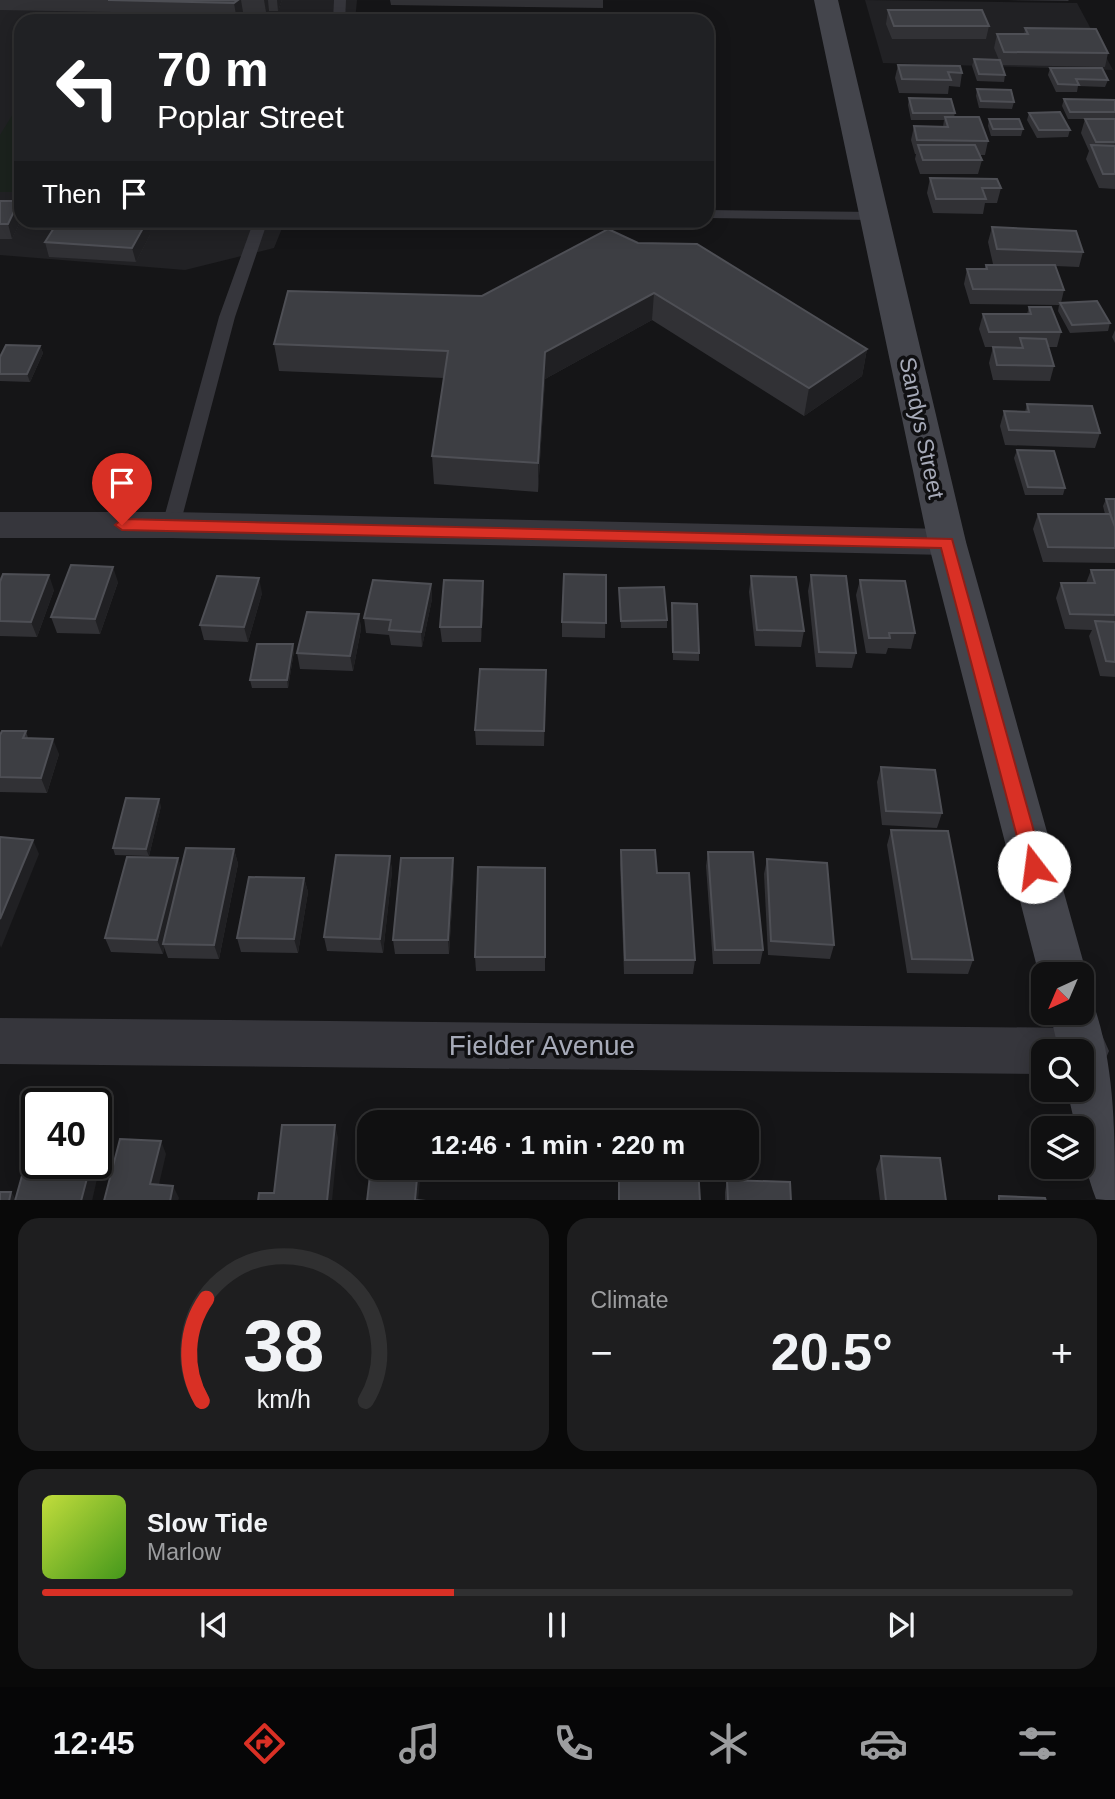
<!DOCTYPE html>
<meta charset="utf-8">
<style>
body{margin:0;font-family:Arial,sans-serif;background:#1e1e1f;color:#f1f3f6;height:100vh;display:flex;flex-direction:column;font-size:26px;white-space:nowrap}
*{box-sizing:border-box;margin:0}
p{font-size:23px;color:#9c9d9f}
.icon{flex:none;width:38px;height:38px;fill:none;stroke:currentColor;stroke-width:2;stroke-linecap:round;stroke-linejoin:round}
.map{position:relative;height:1200px;overflow:hidden}
.details{display:flex;flex-direction:column;gap:18px;padding:18px;background:#090909;flex:1}
.details>*{flex:none}
.banner{position:absolute;left:14px;top:14px;width:700px;height:214px;border-radius:21px;box-shadow:0 4px 18px #0003,0 0 0 2px #303031;background:#202124;color:#fff;overflow:hidden}
.needle{width:46px;rotate:224deg}
.fabs{position:absolute;left:1031px;top:962px;display:grid;gap:14px}
.fabs a{display:grid;place-items:center;width:63px;height:63px;border-radius:14px;background:#101011;box-shadow:0 4px 18px #0003,0 0 0 2px #303031;font-size:35px}
.speed{position:absolute;left:21px;top:1088px;display:flex;gap:14px;font-size:35px;font-weight:700;text-align:center}
.speed>*{display:grid;place-content:center;width:91px;height:91px;border-radius:50%;background:#101011;box-shadow:0 4px 18px #0003,0 0 0 2px #303031;line-height:1}
.speed .limit{border:4px solid #111;border-radius:10px;background:#fff;color:#111}
.pin{position:absolute;display:grid;place-items:center;width:60px;height:60px;color:#fff;margin:-72px -30px;border-radius:50% 50% 50% 0;rotate:-45deg;box-shadow:0 0 7px #0007}
.pin .icon{rotate:45deg}
.me{position:absolute;width:77px;margin:-38px;rotate:345deg;stroke-linejoin:round;filter:drop-shadow(0 0 5px #0008)}
.turn{display:flex;align-items:center;gap:24px;height:147px;padding:0 28px;font-size:32px}
.turn .icon{width:91px;height:91px;stroke-width:2.5}
.turn b{display:block;font-size:49px;line-height:60px}
.then{display:flex;align-items:center;height:66px;padding:0 28px;background:#0003;gap:14px;font-size:26px}
.big{font-size:52px;font-weight:700;line-height:1.1}
.details .widget{flex:1;display:flex;flex-direction:column;justify-content:center;gap:10px;min-width:0;padding:0 24px;border-radius:21px;background:#1e1e1f}
.details .dial{align-items:center;gap:0}
.dial svg{height:182px;overflow:visible;fill:none;stroke:#303031;stroke-width:7;stroke-linecap:round;text-anchor:middle}
.dial text{fill:#f1f3f6;stroke:none}
.song{display:flex;align-items:center;gap:21px}
.cover{width:84px;height:84px;border-radius:10px;background:linear-gradient(135deg,hsl(70 70% 55%),hsl(100 70% 35%))}
.played{height:7px;border-radius:4px;background:linear-gradient(90deg,#d93025 40%,#303031 40%)}
.keys{display:flex;justify-content:space-around;direction:ltr}
.heat{display:flex;justify-content:space-between;align-items:center;font-size:38px;direction:ltr}
.details .tiles{flex:1;display:grid;gap:18px;grid-template-columns:1fr 1fr}
.widget:last-child{grid-column:span 2}
.trip{position:absolute;left:357px;top:1110px;width:402px;height:70px;border-radius:21px;background:#101011;box-shadow:0 4px 18px #0003,0 0 0 2px #303031;font-weight:700;line-height:70px;text-align:center}
.tabs{display:flex;height:112px;justify-content:space-around;align-items:center;background:#060607;color:#9c9d9f}
.tabs .icon{width:49px;height:49px}
.tabs .selected{color:#d93025}
.tabs b{font-size:32px;color:#f1f3f6}
.map>svg:first-child{display:block}
.built{fill:#212124}
.green{fill:#1b221d}
.lines{fill:none;stroke-linecap:round;stroke-linejoin:round}
.lane{fill:#36363c;fill-rule:evenodd}
.street{fill:#36363c;fill-rule:evenodd}
.secondary{fill:#44454c;fill-rule:evenodd}
.wall{fill:#313135}
.shaded-wall{fill:#202023}
.building{fill:#3d3e43;stroke:#4e4f55;stroke-width:2}
.route{fill:#d93025;stroke:#8d1f18;stroke-width:2}
.labels{text-anchor:middle;dominant-baseline:central;stroke-width:7;stroke-linejoin:round;paint-order:stroke}
.street-label{font-size:23px;fill:#a6aab8;stroke:#101012}
.near-street-label{font-size:28px;fill:#a6aab8;stroke:#101012}
</style>
<div class="map">
<svg width="1115" height="1201" viewBox="0 0 1115 1201">
<rect width="100%" height="100%" fill="#151517"/>
<g class="built">
<polygon points="0,0 357,0 355,21 21,21 21,220 285,221 274,248 185,270 0,255"/>
<polygon points="865,0 1077,3 1113,70 883,63"/>
</g>
<polygon class="green" points="21,101 21,192 0,192 0,135"/>
<g class="lines">
<g class="lane">
<polygon points="334,0 346,0 345,21 333,21"/>
<polygon points="707,210 877,212 884,216 877,220 707,218"/>
<polygon points="254,220 268,220 235,317 180,525 171,531 162,525 219,317"/>
</g>
<g class="street">
<polygon points="0,512 171,512 947,529 960,533 966,542 960,551 947,555 171,538 0,538"/>
<polygon points="0,1018 1084,1028 1102,1035 1109,1051 1102,1067 1084,1074 1082,1074 1082,1052 1043,1052 1043,1074 0,1064"/>
</g>
<g class="secondary">
<polygon points="814,0 838,0 966,542 1087,975 1082,987 1082,975 1043,975 1043,984 1039,975 928,542"/>
<path d="M1082 993 1091 997C1115 1062 1115 1131 1115 1201L1096 1199C1087 1175 1082 1154 1082 1129H1076L1067 1090H1082V1052H1059L1050 1013H1082Z"/>
</g>
</g>
<g class="wall">
<polygon points="0,0 282,0 278,11 269,11 267,18 244,18 239,21 113,20 111,12 0,10"/>
<polygon points="390,0 603,0 603,8 391,5"/>
<polygon points="1008,0 1069,0 1068,1"/>
<polygon points="888,10 989,26 986,39 892,39 886,24"/>
<polygon points="1025,28 1108,53 1105,67 1002,65 1005,75 1004,82 977,81 972,66 974,59 999,60 994,48 997,34 1024,34"/>
<polygon points="898,65 962,73 960,87 949,86 948,94 899,93 895,78"/>
<polygon points="1050,68 1108,80 1105,87 1078,86 1077,92 1056,92 1048,75"/>
<polygon points="977,89 1014,102 1012,109 979,108 976,96"/>
<polygon points="909,98 955,113 954,117 988,141 985,155 980,155 982,160 978,174 920,174 915,159 916,154 915,154 911,140 914,126 943,127 944,120 911,120 908,105"/>
<polygon points="1064,99 1115,100 1115,189 1099,188 1086,159 1089,151 1081,133 1085,119 1068,119 1062,106"/>
<polygon points="1029,113 1070,130 1068,137 1037,138 1027,120"/>
<polygon points="989,119 1023,129 1021,136 991,136 988,126"/>
<polygon points="930,178 1001,188 997,203 985,203 983,214 933,213 927,193"/>
<polygon points="0,201 19,201 21,207 21,220 12,239 0,239"/>
<polygon points="992,227 1083,252 1079,267 1055,266 1064,290 1061,303 1110,323 1108,331 1070,333 1058,311 1059,305 970,304 964,284 967,269 985,269 986,265 1019,265 993,264 988,242"/>
<polygon points="150,235 136,262 49,257 45,242"/>
<polygon points="638,243 867,349 862,376 804,416 652,320 545,379 538,492 434,484 432,456 444,378 279,371 274,344 482,296"/>
<polygon points="1029,307 1061,332 1057,347 1048,347 1054,366 1050,381 993,380 989,363 993,347 1017,348 1018,347 985,347 979,329 983,314 1027,314"/>
<polygon points="1115,330 1115,343 1112,337"/>
<polygon points="40,346 43,353 30,382 0,381 0,357"/>
<polygon points="1027,404 1100,433 1095,448 1005,445 1000,426 1004,411 1025,412"/>
<polygon points="1017,450 1065,488 1063,495 1025,495 1014,458"/>
<polygon points="1106,499 1115,499 1115,563 1043,562 1033,529 1038,514 1105,514 1103,506"/>
<polygon points="1091,570 1115,570 1115,677 1100,676 1089,636 1092,630 1065,629 1056,598 1061,583 1086,583"/>
<polygon points="606,575 605,638 562,637 562,622"/>
<polygon points="811,575 856,653 852,668 816,667 808,591"/>
<polygon points="0,576 1,579 54,590 37,637 0,636"/>
<polygon points="751,576 804,631 801,647 755,646 749,592"/>
<polygon points="860,580 915,633 911,649 888,648 886,654 866,653 856,595"/>
<polygon points="483,581 484,596 481,642 442,642 440,627"/>
<polygon points="118,582 100,634 57,633 51,617"/>
<polygon points="431,584 432,599 422,647 391,645 389,635 366,633 364,618"/>
<polygon points="619,588 667,620 667,628 621,628"/>
<polygon points="262,593 248,642 204,640 200,625"/>
<polygon points="672,603 699,653 699,661 673,660"/>
<polygon points="359,614 361,629 353,671 300,669 297,653"/>
<polygon points="293,644 294,651 288,688 252,688 250,680"/>
<polygon points="546,670 544,746 476,745 475,730"/>
<polygon points="26,731 28,738 59,754 47,793 0,792 0,735"/>
<polygon points="881,767 942,813 937,828 882,825 877,782"/>
<polygon points="161,806 149,856 115,855 113,848"/>
<polygon points="891,830 973,960 968,974 907,973 887,845"/>
<polygon points="234,849 238,864 219,959 168,958 164,947 163,954 111,952 105,938 178,858 181,869"/>
<polygon points="621,850 657,873 695,960 693,974 624,974 620,864"/>
<polygon points="708,852 763,950 760,964 713,964 706,866"/>
<polygon points="390,856 392,871 383,953 327,951 324,937"/>
<polygon points="767,859 834,945 830,959 768,955 764,874"/>
<polygon points="545,868 545,971 476,971 475,957"/>
<polygon points="454,873 449,954 395,954 393,940"/>
<polygon points="304,878 308,892 298,953 241,952 237,938"/>
<polygon points="881,1156 946,1201 880,1201 876,1169"/>
<polygon points="727,1180 791,1201 725,1201 725,1192"/>
</g>
<g class="shaded-wall">
<polygon points="238,0 241,0 244,18 239,21 237,21 234,3"/>
<polygon points="264,0 268,0 269,11 267,18"/>
<polygon points="277,0 282,0 278,11"/>
<polygon points="19,201 21,207 21,220 12,239 8,224"/>
<polygon points="147,221 150,235 136,262 132,248"/>
<polygon points="654,293 652,320 545,379 538,492 538,463 545,352"/>
<polygon points="40,346 43,353 30,382 27,374"/>
<polygon points="867,349 862,376 804,416 809,388"/>
<polygon points="113,567 118,582 100,634 95,619"/>
<polygon points="49,575 54,590 37,637 31,622"/>
<polygon points="259,578 262,593 248,642 244,627"/>
<polygon points="483,581 484,596 481,642 481,627"/>
<polygon points="431,584 432,599 422,647 421,632"/>
<polygon points="359,614 361,629 353,671 350,656"/>
<polygon points="293,644 294,651 288,688 287,680"/>
<polygon points="546,670 546,686 544,746 544,731"/>
<polygon points="53,739 59,754 47,793 41,778"/>
<polygon points="159,799 161,806 149,856 146,849"/>
<polygon points="33,840 39,854 1,948 0,945 0,919"/>
<polygon points="234,849 238,864 219,959 214,945"/>
<polygon points="390,856 392,871 383,953 380,939"/>
<polygon points="178,858 183,873 163,944 164,947 163,954 157,940"/>
<polygon points="453,858 454,873 449,954 448,940"/>
<polygon points="304,878 308,892 298,953 294,939"/>
<polygon points="335,1125 338,1138 332,1201 327,1201"/>
<polygon points="161,1141 166,1154 156,1197 150,1184"/>
<polygon points="90,1167 97,1179 92,1201 81,1201"/>
<polygon points="418,1167 420,1167 421,1172 418,1201 415,1201"/>
<polygon points="173,1186 179,1198 178,1201 170,1201"/>
<polygon points="11,1192 17,1201 9,1201"/>
</g>
<g class="building">
<polygon points="108,0 238,0 234,3"/>
<polygon points="888,10 982,10 989,26 894,26"/>
<polygon points="1025,28 1096,29 1108,53 1004,52 997,34 1028,34"/>
<polygon points="974,59 1000,60 1005,75 979,74"/>
<polygon points="898,65 960,66 962,73 948,72 951,80 902,79"/>
<polygon points="1050,68 1102,68 1108,80 1076,79 1079,85 1058,84"/>
<polygon points="977,89 1011,90 1014,102 981,101"/>
<polygon points="909,98 951,99 955,113 913,113"/>
<polygon points="1064,99 1115,100 1115,112 1070,112"/>
<polygon points="1060,112 1070,130 1039,130 1029,113"/>
<polygon points="945,117 979,117 988,141 917,140 914,126 948,127"/>
<polygon points="989,119 1019,119 1023,129 993,129"/>
<polygon points="1085,119 1115,119 1115,142 1096,142"/>
<polygon points="918,145 975,145 982,160 923,160"/>
<polygon points="1091,145 1115,146 1115,174 1103,174"/>
<polygon points="930,178 997,179 1001,188 982,188 986,199 936,199"/>
<polygon points="0,201 19,201 8,224 0,224"/>
<polygon points="59,220 145,220 147,221 132,248 45,242"/>
<polygon points="992,227 1076,231 1083,252 997,249"/>
<polygon points="608,229 638,243 697,244 867,349 809,388 654,293 545,352 538,463 432,456 448,351 274,344 288,291 482,296"/>
<polygon points="986,265 1055,265 1064,290 973,289 967,269 987,269"/>
<polygon points="1097,301 1110,323 1072,325 1060,303"/>
<polygon points="1029,307 1051,307 1061,332 989,332 983,314 1031,314"/>
<polygon points="1020,338 1046,339 1054,366 997,365 993,347 1023,348"/>
<polygon points="6,345 40,346 27,374 0,374 0,357"/>
<polygon points="1027,404 1092,406 1100,433 1009,430 1004,411 1029,412"/>
<polygon points="1017,450 1054,451 1065,488 1028,487"/>
<polygon points="1106,499 1115,499 1115,526 1114,526"/>
<polygon points="1038,514 1110,514 1115,527 1115,548 1048,547"/>
<polygon points="71,565 113,567 95,619 51,617"/>
<polygon points="1091,570 1115,570 1115,615 1070,614 1061,583 1095,583"/>
<polygon points="3,574 49,575 31,622 0,621 0,582"/>
<polygon points="564,574 606,575 606,623 562,622"/>
<polygon points="811,575 846,576 856,653 819,652"/>
<polygon points="217,576 259,578 244,627 200,625"/>
<polygon points="751,576 796,577 804,631 757,630"/>
<polygon points="373,580 431,584 421,632 389,630 391,620 364,618"/>
<polygon points="444,580 483,581 481,627 440,627"/>
<polygon points="860,580 905,581 915,633 889,633 890,638 869,638"/>
<polygon points="664,587 667,620 621,621 619,588"/>
<polygon points="672,603 697,604 699,653 673,652"/>
<polygon points="307,612 359,614 350,656 297,653"/>
<polygon points="1095,621 1115,622 1115,662 1106,661"/>
<polygon points="257,644 293,644 287,680 250,680"/>
<polygon points="480,669 546,670 544,731 475,730"/>
<polygon points="2,731 26,731 23,738 53,739 41,778 0,777 0,735"/>
<polygon points="881,767 935,770 942,813 886,811"/>
<polygon points="126,798 159,799 146,849 113,848"/>
<polygon points="891,830 948,831 973,960 912,959"/>
<polygon points="0,837 33,840 0,919"/>
<polygon points="186,848 234,849 214,945 163,944"/>
<polygon points="621,850 655,850 657,873 689,873 695,960 625,960"/>
<polygon points="708,852 753,852 763,950 715,950"/>
<polygon points="336,855 390,856 380,939 324,937"/>
<polygon points="127,857 178,858 157,940 105,938"/>
<polygon points="401,858 453,858 448,940 393,940"/>
<polygon points="767,859 827,863 834,945 771,941"/>
<polygon points="478,867 545,868 545,957 475,957"/>
<polygon points="249,877 304,878 294,939 237,938"/>
<polygon points="282,1125 335,1125 327,1201 258,1201 259,1193 274,1193"/>
<polygon points="120,1139 161,1141 150,1184 173,1186 170,1201 104,1201"/>
<polygon points="881,1156 940,1158 946,1201 886,1201"/>
<polygon points="25,1165 90,1167 81,1201 15,1201"/>
<polygon points="371,1167 418,1167 415,1200 426,1201 367,1201"/>
<polygon points="619,1167 698,1167 700,1201 619,1201"/>
<polygon points="727,1180 790,1182 791,1201 728,1201"/>
<polygon points="0,1192 11,1192 9,1201 0,1201"/>
<polygon points="999,1196 1045,1198 1046,1201 999,1201"/>
</g>
<polygon class="route" points="122,519 952,539 1044,867 1041,872 1028,872 1025,867 941,548 122,530 115,525"/>
<g class="labels">
<g class="street-label">
<text transform="translate(922 428) rotate(78)">Sandys Street</text>
</g>
<g class="near-street-label">
<text x="542" y="1045">Fielder Avenue</text>
</g>
</g>
</svg>
<div class="fabs">
<a><svg class="needle" viewBox="-14 -14 28 28"><path d="M0-13l5 13h-10z" fill="#e53935"/><path d="M0 13l5-13h-10z" fill="#9c9d9f"/></svg></a>
<a><svg class="icon" aria-label="search" viewBox="0 0 24 24"><circle cx="10" cy="10" r="6"/><path d="M15 15l6 6"/></svg></a>
<a><svg class="icon" aria-label="layers" viewBox="0 0 24 24"><path d="M12 4l9 5-9 5-9-5zM3 14l9 5 9-5"/></svg></a>
</div>
<div class="speed"><div class="limit">40</div></div>
<div class="pin" style="left:122px;top:525px;background:#d93025"><svg class="icon" aria-label="arrive" viewBox="0 0 24 24"><path d="M6 21V4h12l-3 4 3 4H6"/></svg></div>
<svg class="me" style="left:1034px;top:867px" viewBox="-20 -20 40 40"><circle r="19" fill="#fff"/><path d="M0-13L10 11 0 6-10 11z" fill="#d93025"/></svg>
<div class="trip">12:46 · 1 min · 220 m</div>
<div class="banner">
<div class="turn"><svg class="icon" aria-label="left" viewBox="0 0 24 24"><path d="M17 20v-9H6M10 6l-5 5 5 5"/></svg><div><b>70 m</b>Poplar Street</div></div>
<div class="then">Then<svg class="icon" aria-label="arrive" viewBox="0 0 24 24"><path d="M6 21V4h12l-3 4 3 4H6"/></svg></div>
</div>
</div>
<section class="details">
<div class="tiles">
<div class="widget dial"><svg viewBox="0 0 100 80">
<path d="M14 69A42 42 0 1 1 86 69"/>
<path d="M14 69A42 42 0 0 1 16 24" stroke="#d93025"/>
<text x="50" y="56" font-size="32" font-weight="700">38</text>
<text x="50" y="72" font-size="11">km/h</text>
</svg></div>
<div class="widget"><p>Climate</p>
<div class="heat"><a>−</a><b class="big">20.5°</b><a>+</a></div>
</div>
<div class="widget">
<div class="song"><i class="cover"></i><div><b>Slow Tide</b><p>Marlow</p></div></div>
<div class="played"></div>
<div class="keys"><svg class="icon" aria-label="previous" viewBox="0 0 24 24"><path d="M18 5L8 12l10 7zM5 5v14"/></svg><svg class="icon" aria-label="pause" viewBox="0 0 24 24"><path d="M8 5v14M16 5v14"/></svg><svg class="icon" aria-label="next" viewBox="0 0 24 24"><path d="M6 5l10 7-10 7zM19 5v14"/></svg></div>
</div>
</div>
</section>
<nav class="tabs">
<b>12:45</b>
<svg class="icon selected" aria-label="directions" viewBox="0 0 24 24"><path d="M12 3l9 9-9 9-9-9zM9 14v-3h6M13 9l2 2-2 2"/></svg>
<svg class="icon" aria-label="music" viewBox="0 0 24 24"><path d="M9 18V5l10-2v13"/><circle cx="6" cy="18" r="3"/><circle cx="16" cy="16" r="3"/></svg>
<svg class="icon" aria-label="phone" viewBox="0 0 24 24"><path d="M5 4h4l2 5-3 2q2 4 5 5l2-3 5 2v4C11 20 4 13 5 4z"/></svg>
<svg class="icon" aria-label="climate" viewBox="0 0 24 24"><path d="M12 3v18M4 7l16 10M4 17L20 7"/></svg>
<svg class="icon" aria-label="car" viewBox="0 0 24 24"><path d="M5 17H2v-5l4-1 3-4h7l3 4 3 1v5h-3M9 17h6M6 11h13"/><circle cx="7" cy="17" r="2"/><circle cx="17" cy="17" r="2"/></svg>
<svg class="icon" aria-label="filters" viewBox="0 0 24 24"><path d="M4 7h16M4 17h16"/><circle cx="9" cy="7" r="2"/><circle cx="15" cy="17" r="2"/></svg>
</nav>
